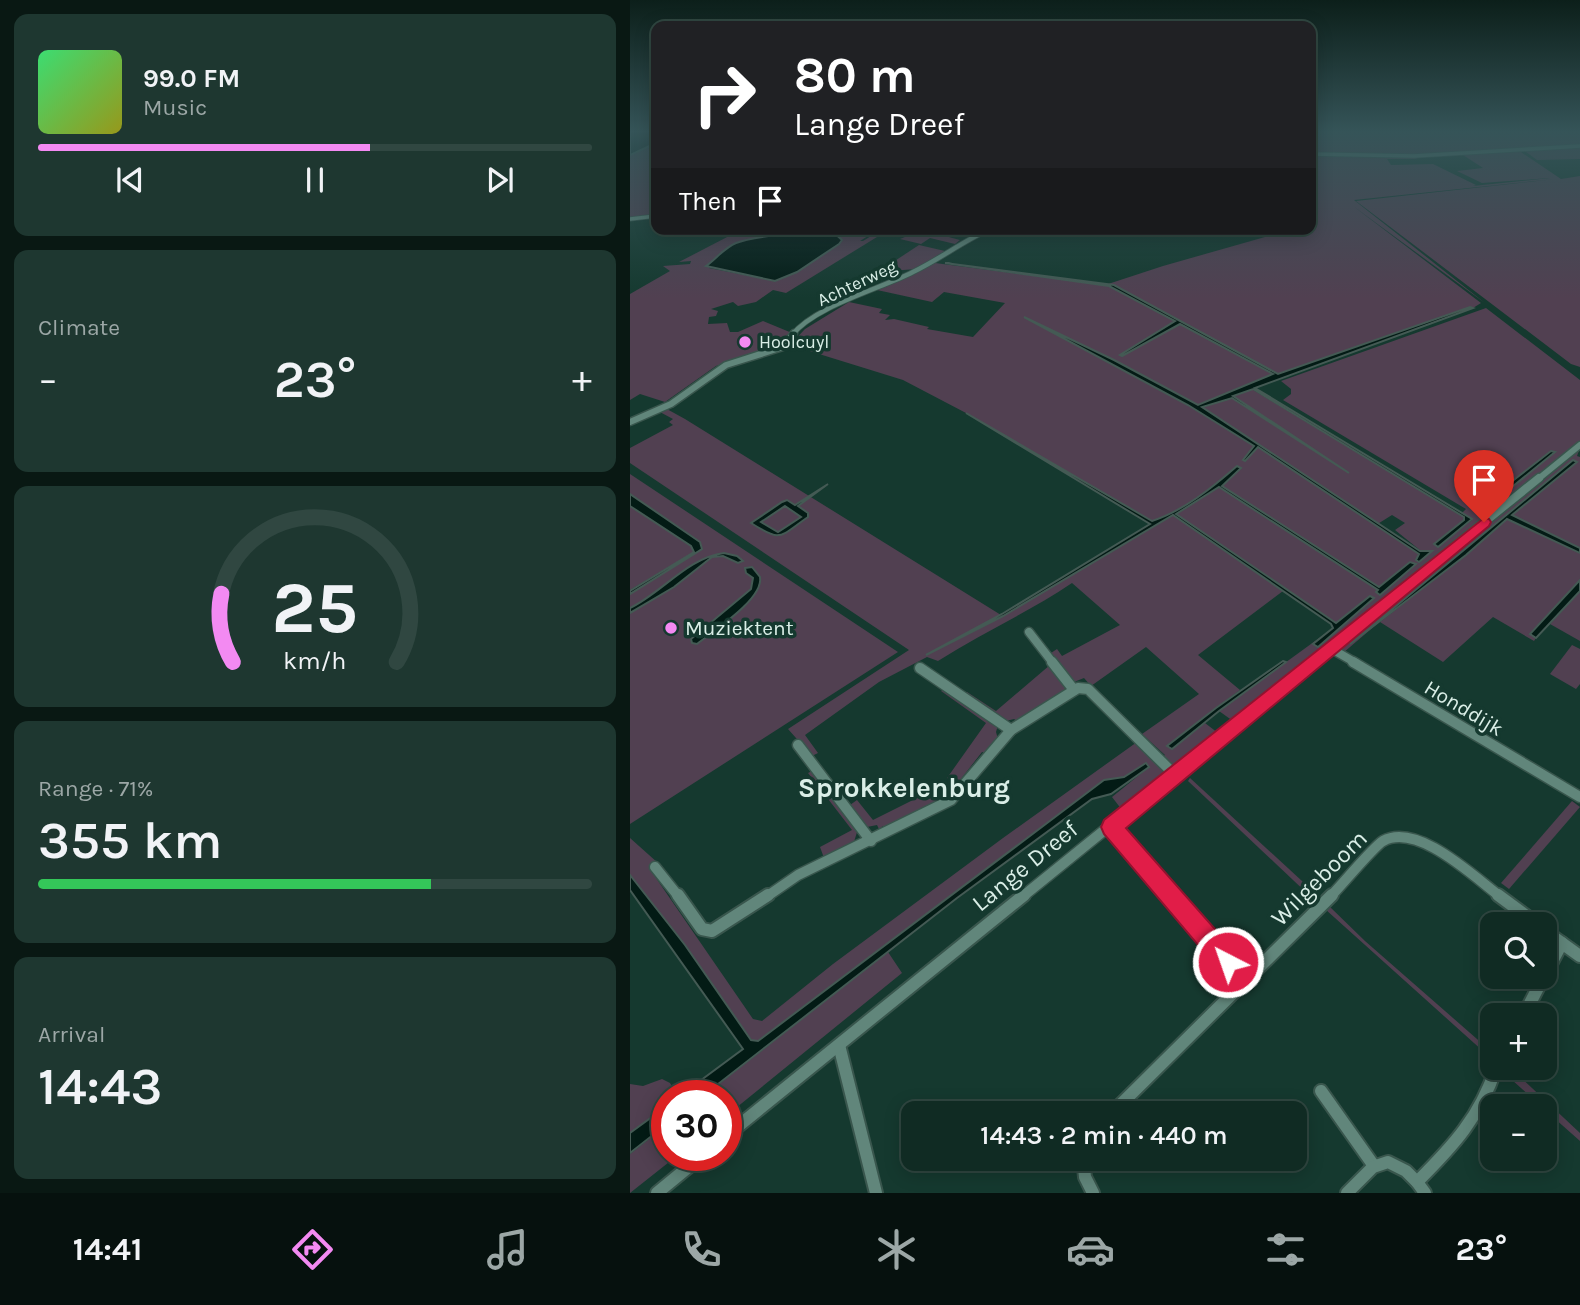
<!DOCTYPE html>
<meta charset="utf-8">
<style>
body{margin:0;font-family:Karla,sans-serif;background:#1e3730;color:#f1f3f6;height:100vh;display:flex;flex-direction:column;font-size:26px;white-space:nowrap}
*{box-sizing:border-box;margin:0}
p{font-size:23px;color:#9ca7a6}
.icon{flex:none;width:38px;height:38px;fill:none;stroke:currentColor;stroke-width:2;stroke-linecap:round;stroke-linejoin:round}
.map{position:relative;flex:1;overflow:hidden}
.panel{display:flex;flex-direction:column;gap:14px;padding:14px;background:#091813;width:630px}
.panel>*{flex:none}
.hud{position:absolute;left:21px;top:21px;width:665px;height:214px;border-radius:14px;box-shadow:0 4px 18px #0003,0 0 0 2px #304741;background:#202124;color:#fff;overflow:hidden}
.controls{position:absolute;left:850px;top:912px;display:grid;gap:14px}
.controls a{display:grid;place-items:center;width:77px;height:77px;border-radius:14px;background:#102b23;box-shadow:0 4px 18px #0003,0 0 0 2px #304741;font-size:35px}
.speed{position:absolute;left:21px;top:1080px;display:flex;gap:14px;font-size:35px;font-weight:700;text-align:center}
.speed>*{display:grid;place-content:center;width:91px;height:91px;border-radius:50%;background:#102b23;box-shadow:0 4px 18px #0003,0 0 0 2px #304741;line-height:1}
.speed .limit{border:10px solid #d22;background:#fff;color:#111}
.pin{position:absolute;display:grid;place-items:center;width:60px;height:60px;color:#fff;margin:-72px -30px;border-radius:50% 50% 50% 0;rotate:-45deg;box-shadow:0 0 7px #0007}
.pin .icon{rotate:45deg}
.me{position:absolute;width:77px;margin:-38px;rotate:319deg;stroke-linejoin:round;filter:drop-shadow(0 0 5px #0008)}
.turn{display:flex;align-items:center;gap:24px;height:147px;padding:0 28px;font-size:32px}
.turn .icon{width:91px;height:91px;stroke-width:2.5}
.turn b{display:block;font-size:49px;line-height:60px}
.then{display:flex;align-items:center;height:66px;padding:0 28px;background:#0003;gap:14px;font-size:26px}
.big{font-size:52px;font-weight:600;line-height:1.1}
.panel .card{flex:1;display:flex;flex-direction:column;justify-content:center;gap:10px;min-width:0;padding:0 24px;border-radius:14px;background:#1e3730}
.panel .dial{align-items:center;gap:0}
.dial svg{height:182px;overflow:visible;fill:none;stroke:#304741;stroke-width:7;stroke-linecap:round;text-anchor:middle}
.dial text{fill:#f1f3f6;stroke:none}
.song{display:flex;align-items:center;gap:21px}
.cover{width:84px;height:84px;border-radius:10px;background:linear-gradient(135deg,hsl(140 70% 55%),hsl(60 70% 35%))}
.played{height:7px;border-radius:4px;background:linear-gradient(90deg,#f38af2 60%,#304741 60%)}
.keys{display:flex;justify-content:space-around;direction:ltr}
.heat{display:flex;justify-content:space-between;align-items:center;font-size:38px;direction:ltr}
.charge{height:10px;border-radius:5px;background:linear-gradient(90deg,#34c759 71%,#304741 0)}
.trip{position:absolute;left:271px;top:1101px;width:406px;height:70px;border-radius:14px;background:#102b23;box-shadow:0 4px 18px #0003,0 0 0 2px #304741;font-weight:600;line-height:70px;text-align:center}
.tab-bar{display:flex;height:112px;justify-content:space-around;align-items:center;background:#06110e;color:#9ca7a6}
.tab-bar .icon{width:49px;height:49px}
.tab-bar .selected{color:#f38af2}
.tab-bar b{font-size:32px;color:#f1f3f6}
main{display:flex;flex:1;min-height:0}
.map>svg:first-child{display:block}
.green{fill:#514051;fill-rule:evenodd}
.water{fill:#031b15;stroke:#445a54;stroke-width:2;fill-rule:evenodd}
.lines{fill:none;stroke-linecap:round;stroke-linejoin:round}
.minor-far5-casing{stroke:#39564d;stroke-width:5}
.minor-far4-casing{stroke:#39564d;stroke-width:6}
.minor-far3-casing{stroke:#39564d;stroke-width:9}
.minor-far2-casing{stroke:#39564d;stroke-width:11}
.minor-far1-casing{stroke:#39564d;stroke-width:13}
.minor-casing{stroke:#39564d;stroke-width:16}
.minor-far5{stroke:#61867b;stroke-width:3.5}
.minor-far4{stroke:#61867b;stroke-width:4.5}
.minor-far3{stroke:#61867b;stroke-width:6}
.minor-far2{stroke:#61867b;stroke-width:8}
.minor-far1{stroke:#61867b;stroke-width:10}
.minor{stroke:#61867b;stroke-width:12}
.route{fill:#e11d48;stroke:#92132f;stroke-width:2}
.poi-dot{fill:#f38af2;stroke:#15392f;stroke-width:2.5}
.labels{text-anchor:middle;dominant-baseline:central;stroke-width:7;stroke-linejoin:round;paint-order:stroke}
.far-street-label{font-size:18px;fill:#daeee7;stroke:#15392f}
.far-poi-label{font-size:18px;fill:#daeee7;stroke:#15392f;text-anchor:start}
.poi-label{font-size:21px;fill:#daeee7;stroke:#15392f;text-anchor:start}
.street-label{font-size:21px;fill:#daeee7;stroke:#15392f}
.near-street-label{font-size:24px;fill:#daeee7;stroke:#15392f}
.near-neighbourhood-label{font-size:28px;font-weight:bold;fill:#daeee7;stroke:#15392f}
</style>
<main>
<section class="panel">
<div class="card">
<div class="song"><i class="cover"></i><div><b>99.0 FM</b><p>Music</p></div></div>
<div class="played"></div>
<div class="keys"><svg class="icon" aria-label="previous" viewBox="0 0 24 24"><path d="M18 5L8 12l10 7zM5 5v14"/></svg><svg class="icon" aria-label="pause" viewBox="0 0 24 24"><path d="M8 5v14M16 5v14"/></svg><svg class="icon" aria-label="next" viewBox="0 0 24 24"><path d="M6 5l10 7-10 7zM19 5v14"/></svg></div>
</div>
<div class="card"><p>Climate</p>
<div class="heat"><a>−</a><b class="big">23°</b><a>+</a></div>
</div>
<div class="card dial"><svg viewBox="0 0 100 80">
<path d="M14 69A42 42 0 1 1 86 69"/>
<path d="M14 69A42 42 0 0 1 9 39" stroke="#f38af2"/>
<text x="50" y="56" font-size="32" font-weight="700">25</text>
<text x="50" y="72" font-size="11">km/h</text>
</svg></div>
<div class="card"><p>Range · 71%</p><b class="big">355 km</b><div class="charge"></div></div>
<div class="card"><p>Arrival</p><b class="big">14:43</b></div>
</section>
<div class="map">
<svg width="950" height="1193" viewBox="0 0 950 1193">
<rect width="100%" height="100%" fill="#15392f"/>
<g class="green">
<polygon points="681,131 950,131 950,145 778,156 681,153"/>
<polygon points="26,143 26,215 0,218 0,155"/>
<polygon points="950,147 950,159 907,160 892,149"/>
<path d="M888 150 931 179 950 176V367L941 364 726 201 925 179 724 200 855 303 723 206 851 303 843 308 840 307 692 361 644 375 620 388 834 517V520L813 536 808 546 842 520 832 513 836 509 653 400 661 394V389L651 381 856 308 950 380V442L603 721 589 711 703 628V625L653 591 568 655 610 690 586 708 542 749 575 723 588 733 492 810 482 797 519 767 516 764 494 777 474 780C358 867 244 956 128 1041L123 1042 55 945 0 875V838L28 863 22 870 26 878 123 1019 132 1021 203 964 373 838 507 742 528 761 535 755 512 734 569 694 516 647 461 686 454 678 444 682 421 653 427 649 432 656 490 625 442 583C399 612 352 633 308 661L297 657 249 682 175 735 188 753 182 756 158 729 279 650 0 463V448L43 425 39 422 43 419 28 411 35 408 55 419 371 615 296 655 373 616 526 523C557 509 585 493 606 467 582 488 553 511 522 521L336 413 273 380 160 345 175 329 219 302 252 309 249 313 260 315 255 320 264 319 299 327 297 329 343 337 375 303 314 292 302 302 247 290 305 263 475 285 533 266 663 229H681V154L782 157 788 159H757L761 165 803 164 846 185 843 186 920 178 852 183 827 171 853 168 833 155 791 157ZM762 515 775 523 765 530 791 551H799L786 560 789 554 746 525Z"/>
<path d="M139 229H249L230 241H233L246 233 260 229 156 293 143 290 126 302 108 306 103 302 81 309 88 311 86 316 79 317 78 324 97 323 100 332H108L133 321 162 333 149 345 86 366 35 402 10 394 0 400V294L40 271 33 266 60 264 61 261 49 262 101 235ZM201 230 212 240 209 244 167 272 145 281 79 268C92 234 168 232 201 230Z"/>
<polygon points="292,230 330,240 325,244 300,238 291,244 270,239"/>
<polygon points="289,245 315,251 286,269 248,272"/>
<polygon points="950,448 947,456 950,457 950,548 881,515 878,518 950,553 950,580 900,634 906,638 904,641 863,617 813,662 750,622 836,555 868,525 830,553 713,653 707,649 727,629"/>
<polygon points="0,474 268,652 0,824 0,594 72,549 70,542 0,494"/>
<polygon points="0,506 61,546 64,552 0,590"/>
<polygon points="950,591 950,641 920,624"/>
<polygon points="942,645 950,649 950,684 946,689 920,674"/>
<polygon points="420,665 438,690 387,721 384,719 376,721 334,695 337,692 366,711"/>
<polygon points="314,689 368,725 366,732 368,739 355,753 352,752 327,784 317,778 356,723 311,691"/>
<polygon points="184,770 228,829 223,845 194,858 190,847 222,830 178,773"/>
<polygon points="560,778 685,893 681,897 558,781"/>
<polygon points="311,786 323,793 317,799 255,829 253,826 249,829 247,825 237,827 220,805 227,800 243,820"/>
<polygon points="942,801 950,807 879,889 871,883"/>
<polygon points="699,906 735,941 855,1046 854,1052 695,909"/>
<polygon points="258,952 272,973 96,1116 96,1096 75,1095"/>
<polygon points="885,1072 950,1133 950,1141 915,1110 915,1106 911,1106 882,1080"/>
<polygon points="32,1079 40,1083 47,1095 37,1096 37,1106 0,1133 0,1084 13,1086"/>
<polygon points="37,1125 37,1155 48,1155 0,1193 0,1154"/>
</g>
<g class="water">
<polygon points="0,131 26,131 26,143 0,155"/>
<path d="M201 230 212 240 209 244 167 272 145 281 76 266C86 259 94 248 106 243 123 236 181 231 201 230Z"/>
<polygon points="315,263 484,285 648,374 840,307 843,308 625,388 842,519 808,547 804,544 834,520 834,517 623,389 603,396 719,473 602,398 572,407 790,551 802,551 789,562 786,560 789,554 628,447 615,461 613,460 624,446 558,405 394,317 484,360 568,405 643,374 550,324 492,356 490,355 545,321 479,286"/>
<path d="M336 413 522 521C553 511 582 488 607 466L611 468 592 486 749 587 780 562 786 564 750 595 746 592 748 590 589 487 546 514 706 623 740 596 744 598 688 647 683 644 703 628 701 624 543 515 373 616 296 655 372 614 520 524Z"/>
<polygon points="921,451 925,452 850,513 845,510"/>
<polygon points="943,460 947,462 882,515 950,548 950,553 877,519 836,555 720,644"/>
<path d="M198 484 168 506 178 513V517C149 537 152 543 121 523L152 502 157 500 165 505ZM155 506 171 517 148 532 131 522Z"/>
<polygon points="0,494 70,542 72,549 0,594 0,591 64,552 61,546 0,506"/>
<path d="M94 553 107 556 113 561 108 563 93 556 82 557 44 587 0 613V608C33 592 57 558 94 553Z"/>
<path d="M122 567 130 577C134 599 83 631 67 644L62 643 61 639 121 589 123 578 116 573 115 568Z"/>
<polygon points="950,580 950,591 906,638 900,634"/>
<polygon points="653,661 656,662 589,711 542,749 537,746 586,708"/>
<polygon points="516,763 519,767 481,794 462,799 327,898 74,1095 51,1095 113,1049 0,890 0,875 55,945 121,1040 128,1041 474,780 494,777"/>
<polygon points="37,1106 37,1124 0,1153 0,1133"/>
</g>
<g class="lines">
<defs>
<g id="minor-far5">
<polyline points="681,154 784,156 950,146"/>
<polyline points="0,219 26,216"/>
</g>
<path id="minor-far4" d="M162 335C185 306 250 289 283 272 310 259 333 241 360 229"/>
<g id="minor-far3">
<polyline points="0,422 41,404 96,365 153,347 164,333"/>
<polyline points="907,480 950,445"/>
</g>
<g id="minor-far2">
<polyline points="399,632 423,663"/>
<polyline points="700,648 726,663"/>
<polyline points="680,663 909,478"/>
</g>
<g id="minor-far1">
<polyline points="422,662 444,690"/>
<polyline points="723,662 950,797"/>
<polyline points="290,668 381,730"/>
<polyline points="168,745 241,841"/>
<polyline points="481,827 541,897"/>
<polyline points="25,867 49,897"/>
<polyline points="136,897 168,875 321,800 381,730 448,688 458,689 545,775"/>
<polyline points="392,897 682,662"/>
<path d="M700 897C711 886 743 847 753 841 788 822 844 877 871 897"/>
</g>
<g id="minor">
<polyline points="48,895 72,929 82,931 138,895"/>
<polyline points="540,895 615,982"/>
<polyline points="868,895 907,924"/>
<polyline points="915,931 950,956"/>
<polyline points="915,975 932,943"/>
<polyline points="894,1015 914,976"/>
<polyline points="209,1045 246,1193"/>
<polyline points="691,1091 744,1166"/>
<polyline points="482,1113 702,895"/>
<polyline points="96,1136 394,895"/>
<polyline points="453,1158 455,1177 463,1193"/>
<polyline points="787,1182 795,1193"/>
<polyline points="27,1193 73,1155"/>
<path d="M717 1193 743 1167 758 1162 776 1171 787 1182C823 1146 850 1117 866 1068"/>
</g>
</defs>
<use href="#minor-far5" class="minor-far5-casing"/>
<use href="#minor-far4" class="minor-far4-casing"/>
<use href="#minor-far3" class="minor-far3-casing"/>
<use href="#minor-far2" class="minor-far2-casing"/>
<use href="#minor-far1" class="minor-far1-casing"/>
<use href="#minor" class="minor-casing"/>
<use href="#minor-far5" class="minor-far5"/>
<use href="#minor-far4" class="minor-far4"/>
<use href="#minor-far3" class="minor-far3"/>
<use href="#minor-far2" class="minor-far2"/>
<use href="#minor-far1" class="minor-far1"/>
<use href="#minor" class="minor"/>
</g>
<linearGradient id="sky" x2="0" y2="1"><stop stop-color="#0c1f1a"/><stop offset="0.44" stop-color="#355458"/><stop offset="1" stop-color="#355458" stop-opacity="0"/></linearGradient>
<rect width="950" height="298" fill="url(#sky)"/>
<polygon class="route" points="854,518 859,519 861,522 859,526 496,828 607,954 610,962 607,971 598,974 590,971 474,834 471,827 474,820"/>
<g class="poi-dot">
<circle cx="115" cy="342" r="7"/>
<circle cx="41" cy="628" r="7"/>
</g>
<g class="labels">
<g class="far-street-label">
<text transform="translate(227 283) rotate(-25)">Achterweg</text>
</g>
<g class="far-poi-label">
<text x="129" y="342">Hoolcuyl</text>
</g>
<g class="poi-label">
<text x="55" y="628">Muziektent</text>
</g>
<g class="street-label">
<text transform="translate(834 708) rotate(31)">Honddijk</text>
</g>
<g class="near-street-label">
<text transform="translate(395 866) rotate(-39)">Lange Dreef</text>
<text transform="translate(689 878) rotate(-45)">Wilgeboom</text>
</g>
<g class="near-neighbourhood-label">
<text x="274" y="787">Sprokkelenburg</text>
</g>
</g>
</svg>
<div class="controls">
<a><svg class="icon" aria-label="search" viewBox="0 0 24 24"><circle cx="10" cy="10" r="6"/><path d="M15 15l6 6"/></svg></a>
<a>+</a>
<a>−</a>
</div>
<div class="speed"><div class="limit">30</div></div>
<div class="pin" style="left:854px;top:522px;background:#d93025"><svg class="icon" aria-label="arrive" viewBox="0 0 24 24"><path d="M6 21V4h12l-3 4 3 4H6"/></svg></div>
<svg class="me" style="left:598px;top:962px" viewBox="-20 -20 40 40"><circle r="17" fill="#e11d48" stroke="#fff" stroke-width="3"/><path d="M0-11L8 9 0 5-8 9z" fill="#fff"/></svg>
<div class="trip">14:43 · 2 min · 440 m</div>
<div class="hud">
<div class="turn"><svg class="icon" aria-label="right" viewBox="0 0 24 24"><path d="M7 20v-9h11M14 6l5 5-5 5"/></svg><div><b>80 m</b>Lange Dreef</div></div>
<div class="then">Then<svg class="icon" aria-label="arrive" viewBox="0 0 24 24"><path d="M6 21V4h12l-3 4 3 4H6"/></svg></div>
</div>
</div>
</main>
<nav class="tab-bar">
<b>14:41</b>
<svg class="icon selected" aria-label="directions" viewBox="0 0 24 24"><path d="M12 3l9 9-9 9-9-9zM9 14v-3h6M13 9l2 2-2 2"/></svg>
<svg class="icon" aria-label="music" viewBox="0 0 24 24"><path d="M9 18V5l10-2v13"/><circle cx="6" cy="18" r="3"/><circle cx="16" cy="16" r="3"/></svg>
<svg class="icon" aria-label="phone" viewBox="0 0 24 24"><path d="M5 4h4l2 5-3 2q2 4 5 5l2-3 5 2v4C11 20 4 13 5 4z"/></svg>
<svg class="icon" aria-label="climate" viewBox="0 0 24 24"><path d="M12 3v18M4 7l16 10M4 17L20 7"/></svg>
<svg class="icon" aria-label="car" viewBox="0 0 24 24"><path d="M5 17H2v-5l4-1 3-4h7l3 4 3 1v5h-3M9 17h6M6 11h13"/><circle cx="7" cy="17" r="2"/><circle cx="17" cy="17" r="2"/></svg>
<svg class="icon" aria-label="filters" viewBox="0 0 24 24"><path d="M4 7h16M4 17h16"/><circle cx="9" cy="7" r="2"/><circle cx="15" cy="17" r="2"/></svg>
<b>23°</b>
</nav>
